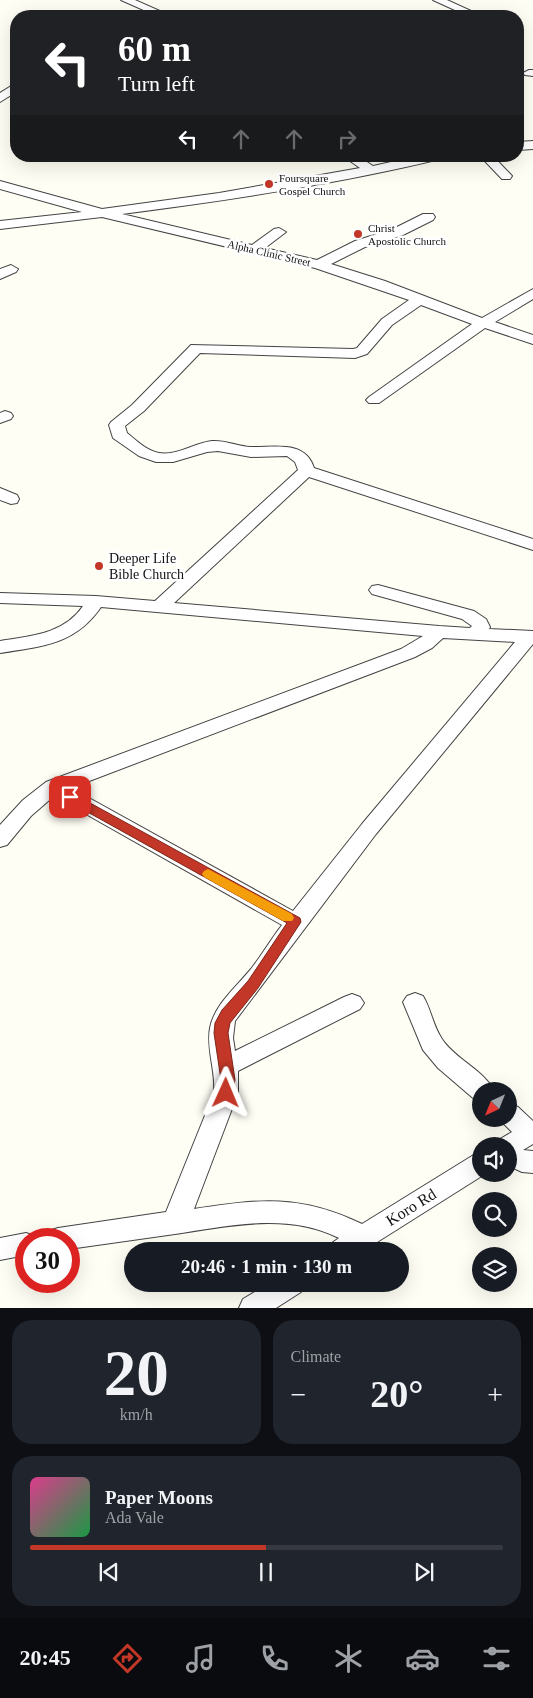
<!DOCTYPE html>
<meta charset="utf-8">
<style>
body{margin:0;font-family:"Times New Roman",serif;background:#20242c;color:#f1f3f6;height:100vh;display:flex;flex-direction:column;font-size:19px;white-space:nowrap}
*{box-sizing:border-box;margin:0}
p{font-size:16px;color:#9ea1a6}
.icon{flex:none;width:28px;height:28px;fill:none;stroke:currentColor;stroke-width:2;stroke-linecap:round;stroke-linejoin:round}
.map{position:relative;height:1308px;overflow:hidden}
.panel{display:flex;flex-direction:column;gap:12px;padding:12px;background:#0d0f14;flex:1}
.panel>*{flex:none}
.top-card{position:absolute;left:10px;top:10px;width:514px;height:152px;border-radius:20px;box-shadow:0 5px 20px #0002;background:#202124;color:#fff;overflow:hidden}
.needle{width:32px;rotate:223deg}
.fabs{position:absolute;left:472px;top:1082px;display:grid;gap:10px}
.fabs a{display:grid;place-items:center;width:45px;height:45px;border-radius:50%;background:#171b24;box-shadow:0 5px 20px #0002;font-size:25px}
.speed{position:absolute;left:15px;top:1228px;display:flex;gap:10px;font-size:25px;font-weight:700;text-align:center}
.speed>*{display:grid;place-content:center;width:65px;height:65px;border-radius:50%;background:#171b24;box-shadow:0 5px 20px #0002;line-height:1}
.speed .limit{border:8px solid #d22;background:#fff;color:#111}
.pin{position:absolute;display:grid;place-items:center;width:42px;height:42px;color:#fff;margin:-21px;border-radius:10px;box-shadow:0 2px 8px #0006}
.me{position:absolute;width:55px;margin:-28px;rotate:1deg;stroke-linejoin:round;filter:drop-shadow(0 0 4px #0008)}
.turn{display:flex;align-items:center;gap:18px;height:105px;padding:0 25px;font-size:22px}
.turn .icon{width:65px;height:65px;stroke-width:2.5}
.turn b{display:block;font-size:35px;line-height:42px}
.lanes{display:flex;align-items:center;height:48px;padding:0 25px;background:#0003;justify-content:center;gap:25px;direction:ltr}
.lanes .off{opacity:.35}
.big{font-size:38px;font-weight:800;line-height:1.1}
.panel .widget{flex:1;display:flex;flex-direction:column;justify-content:center;gap:8px;min-width:0;padding:0 18px;border-radius:20px;background:#20242c}
.panel .dial{align-items:center;gap:0}
.dial b{font-size:65px;line-height:1}
.song{display:flex;align-items:center;gap:15px}
.cover{width:60px;height:60px;border-radius:8px;background:linear-gradient(135deg,hsl(330 70% 55%),hsl(140 70% 35%))}
.played{height:5px;border-radius:2px;background:linear-gradient(90deg,#c23727 50%,#363941 50%)}
.keys{display:flex;justify-content:space-around;direction:ltr}
.heat{display:flex;justify-content:space-between;align-items:center;font-size:28px;direction:ltr}
.panel .tiles{flex:1;display:grid;gap:12px;grid-template-columns:1fr 1fr}
.widget:last-child{grid-column:span 2}
.trip{position:absolute;left:124px;top:1242px;width:285px;height:50px;border-radius:25px;background:#171b24;box-shadow:0 5px 20px #0002;font-weight:800;line-height:50px;text-align:center}
.menu{display:flex;height:80px;justify-content:space-around;align-items:center;background:#090b0e;color:#9ea1a6}
.menu .icon{width:35px;height:35px}
.menu .current{color:#c23727}
.menu b{font-size:22px;color:#f1f3f6}
.map>svg:first-child{display:block}
.lines{fill:none;stroke-linecap:round;stroke-linejoin:round}
.street-casing{stroke:#444;stroke-width:2}
.street{fill:#fff;fill-rule:evenodd}
.route{fill:#c23727;stroke:#7e2419}
.slow{fill:#f59e0b}
.poi-dot{fill:#c23727;stroke:#fff;stroke-width:2}
.labels{text-anchor:middle;dominant-baseline:central;stroke-width:5;stroke-linejoin:round;paint-order:stroke}
.far-poi-label{font-size:11px;fill:#111;stroke:#fff;text-anchor:start}
.far-street-label{font-size:11px;fill:#111;stroke:#fff}
.poi-label{font-size:14px;fill:#111;stroke:#fff;text-anchor:start}
.near-street-label{font-size:16px;fill:#111;stroke:#fff}
</style>
<div class="map">
<svg width="533" height="1308" viewBox="0 0 533 1308">
<rect width="100%" height="100%" fill="#fffef5"/>
<g class="lines">
<defs>
<g id="street">
<polygon points="121,0 135,0 171,16 157,16"/>
<polygon points="433,0 447,0 482,16 468,16"/>
<polygon points="529,70 533,70 533,76 525,75 523,73"/>
<polygon points="16,83 16,92 0,102 0,93"/>
<polygon points="533,141 533,149 518,150 518,142"/>
<path d="M343 156H358L373 166 418 156H442L440 159C337 184 229 200 122 214L252 245 274 229 279 228 286 232 265 248 317 260 355 241 393 229 423 214H433L435 217 433 220 403 235 365 247 331 264 385 281 482 318 533 289V299L495 322 533 335V344L485 328 379 403H369L366 400 369 397 472 324 421 305 392 325 367 354 355 358 200 353 144 411 125 426 127 433C136 440 147 451 159 453 177 456 194 443 212 441 225 440 237 446 250 447 273 448 305 439 314 468L533 539V550L309 477 174 603 439 626 470 628 472 626 462 619 372 594 369 590 372 586 378 585 474 611 486 619 490 627 489 629 533 631V644L376 834 235 1021 233 1038 235 1051 344 997 352 994 360 997 364 1003 360 1009 238 1071V1093L194 1209C259 1199 300 1194 362 1224L472 1156 481 1153V1174H485L363 1251H328L332 1243 339 1238C287 1212 229 1226 175 1234 140 1239 104 1244 69 1249V1239H45L49 1231 58 1228 166 1212 214 1093C216 1071 206 1049 210 1028 214 1005 237 986 251 969 262 955 271 939 282 925L54 796 31 816 7 845 0 847V825L23 800 46 782 401 649 423 636 101 607C75 645 42 646 0 653V641C31 636 64 634 83 606L0 603V593L96 596 155 601 298 470 295 462 287 456 251 457 218 451 207 452 173 462H156L139 456 113 438 109 425 111 422 132 405 191 345 353 349 357 348 382 319 409 300 315 268 102 217 0 229V221L82 212 0 189V181L102 209 219 193 360 168ZM443 638 515 642 362 824 293 911 71 788 415 657 432 648Z"/>
<polygon points="480,156 493,156 512,176 510,179 502,179"/>
<polygon points="11,265 18,269 16,272 0,279 0,269"/>
<polygon points="5,411 11,413 13,416 11,419 0,423 0,413"/>
<polygon points="0,488 17,495 19,499 17,503 11,504 0,500"/>
<path d="M415 993 423 996C431 1009 433 1026 442 1039 455 1059 485 1071 494 1091H481V1101L473 1098 438 1068 423 1050 403 1002 407 996Z"/>
<polygon points="509,1104 518,1107 533,1121 533,1144 523,1150 533,1151 533,1173 522,1172 509,1166 509,1146 496,1146 500,1139 512,1132 499,1119 509,1119"/>
<polygon points="26,1233 35,1236 37,1239 26,1239 26,1255 0,1260 0,1238"/>
<polygon points="268,1284 304,1284 301,1292 276,1308 239,1308 243,1299"/>
</g>
</defs>
<use href="#street" class="street-casing"/>
<use href="#street" class="street"/>
</g>
<polygon class="route" points="70,792 300,918 301,922 258,988 230,1023 228,1033 235,1080 231,1098 226,1099 221,1098 218,1093 221,1080 214,1033 215,1023 222,1010 248,981 287,923 66,800 64,797"/>
<polygon class="slow" points="208,869 292,914 294,918 292,921 283,921 204,877 202,874 204,871"/>
<g class="poi-dot">
<circle cx="269" cy="184" r="5"/>
<circle cx="358" cy="234" r="5"/>
<circle cx="99" cy="566" r="5"/>
</g>
<g class="labels">
<g class="far-poi-label">
<text x="279" y="178">Foursquare<tspan x="279" dy="13">Gospel Church</tspan></text>
<text x="368" y="228">Christ<tspan x="368" dy="13">Apostolic Church</tspan></text>
</g>
<g class="far-street-label">
<text transform="translate(269 253) rotate(13)">Alpha Clinic Street</text>
</g>
<g class="poi-label">
<text x="109" y="558">Deeper Life<tspan x="109" dy="16">Bible Church</tspan></text>
</g>
<g class="near-street-label">
<text transform="translate(411 1207) rotate(-32)">Koro Rd</text>
</g>
</g>
</svg>
<div class="fabs">
<a><svg class="needle" viewBox="-14 -14 28 28"><path d="M0-13l5 13h-10z" fill="#e53935"/><path d="M0 13l5-13h-10z" fill="#9ea1a6"/></svg></a>
<a><svg class="icon" aria-label="sound" viewBox="0 0 24 24"><path d="M4 9h4l5-4v14l-5-4H4zM17 9q2 3 0 6"/></svg></a>
<a><svg class="icon" aria-label="search" viewBox="0 0 24 24"><circle cx="10" cy="10" r="6"/><path d="M15 15l6 6"/></svg></a>
<a><svg class="icon" aria-label="layers" viewBox="0 0 24 24"><path d="M12 4l9 5-9 5-9-5zM3 14l9 5 9-5"/></svg></a>
</div>
<div class="speed"><div class="limit">30</div></div>
<div class="pin" style="left:70px;top:797px;background:#d93025"><svg class="icon" aria-label="arrive" viewBox="0 0 24 24"><path d="M6 21V4h12l-3 4 3 4H6"/></svg></div>
<svg class="me" style="left:226px;top:1093px" viewBox="-20 -20 40 40"><path d="M0-17L14 15 0 8-14 15z" fill="#c23727" stroke="#fff" stroke-width="4"/></svg>
<div class="trip">20:46 · 1 min · 130 m</div>
<div class="top-card">
<div class="turn"><svg class="icon" aria-label="left" viewBox="0 0 24 24"><path d="M17 20v-9H6M10 6l-5 5 5 5"/></svg><div><b>60 m</b>Turn left</div></div>
<div class="lanes"><svg class="icon" aria-label="left" viewBox="0 0 24 24"><path d="M17 20v-9H6M10 6l-5 5 5 5"/></svg><svg class="icon off" aria-label="ahead" viewBox="0 0 24 24"><path d="M12 20V5M6 11l6-6 6 6"/></svg><svg class="icon off" aria-label="ahead" viewBox="0 0 24 24"><path d="M12 20V5M6 11l6-6 6 6"/></svg><svg class="icon off" aria-label="right" viewBox="0 0 24 24"><path d="M7 20v-9h11M14 6l5 5-5 5"/></svg></div>
</div>
</div>
<section class="panel">
<div class="tiles">
<div class="widget dial"><b>20</b><p>km/h</p></div>
<div class="widget"><p>Climate</p>
<div class="heat"><a>−</a><b class="big">20°</b><a>+</a></div>
</div>
<div class="widget">
<div class="song"><i class="cover"></i><div><b>Paper Moons</b><p>Ada Vale</p></div></div>
<div class="played"></div>
<div class="keys"><svg class="icon" aria-label="previous" viewBox="0 0 24 24"><path d="M18 5L8 12l10 7zM5 5v14"/></svg><svg class="icon" aria-label="pause" viewBox="0 0 24 24"><path d="M8 5v14M16 5v14"/></svg><svg class="icon" aria-label="next" viewBox="0 0 24 24"><path d="M6 5l10 7-10 7zM19 5v14"/></svg></div>
</div>
</div>
</section>
<nav class="menu">
<b>20:45</b>
<svg class="icon current" aria-label="directions" viewBox="0 0 24 24"><path d="M12 3l9 9-9 9-9-9zM9 14v-3h6M13 9l2 2-2 2"/></svg>
<svg class="icon" aria-label="music" viewBox="0 0 24 24"><path d="M9 18V5l10-2v13"/><circle cx="6" cy="18" r="3"/><circle cx="16" cy="16" r="3"/></svg>
<svg class="icon" aria-label="phone" viewBox="0 0 24 24"><path d="M5 4h4l2 5-3 2q2 4 5 5l2-3 5 2v4C11 20 4 13 5 4z"/></svg>
<svg class="icon" aria-label="climate" viewBox="0 0 24 24"><path d="M12 3v18M4 7l16 10M4 17L20 7"/></svg>
<svg class="icon" aria-label="car" viewBox="0 0 24 24"><path d="M5 17H2v-5l4-1 3-4h7l3 4 3 1v5h-3M9 17h6M6 11h13"/><circle cx="7" cy="17" r="2"/><circle cx="17" cy="17" r="2"/></svg>
<svg class="icon" aria-label="filters" viewBox="0 0 24 24"><path d="M4 7h16M4 17h16"/><circle cx="9" cy="7" r="2"/><circle cx="15" cy="17" r="2"/></svg>
</nav>
